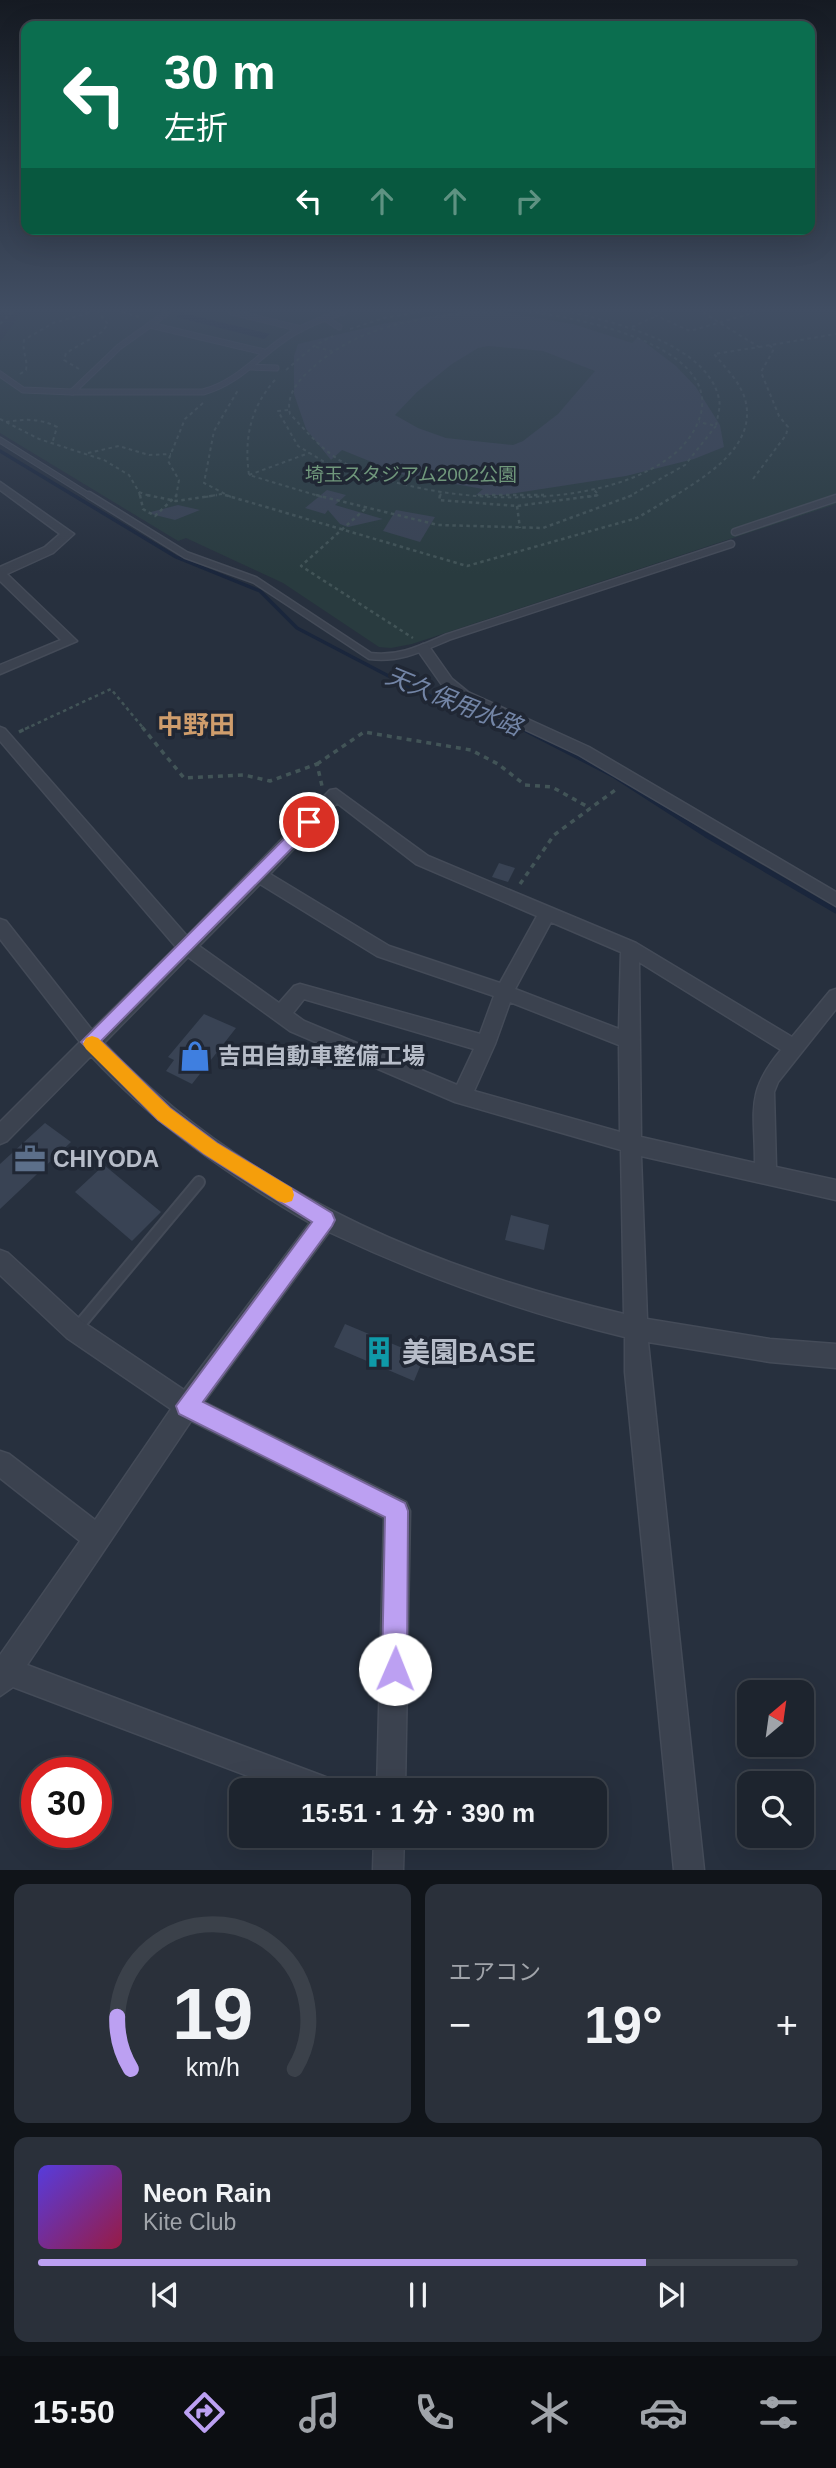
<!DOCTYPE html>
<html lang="ja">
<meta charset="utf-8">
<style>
body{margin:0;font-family:Arial,"Noto Sans JP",sans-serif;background:#2a303a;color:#f1f3f6;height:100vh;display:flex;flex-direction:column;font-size:26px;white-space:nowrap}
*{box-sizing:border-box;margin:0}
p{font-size:23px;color:#a0a4aa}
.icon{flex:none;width:38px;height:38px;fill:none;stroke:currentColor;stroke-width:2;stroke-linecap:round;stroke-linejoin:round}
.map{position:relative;height:1870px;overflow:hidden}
.sheet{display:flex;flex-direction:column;gap:14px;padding:14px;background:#101419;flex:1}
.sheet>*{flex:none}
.hud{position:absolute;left:21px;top:21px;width:794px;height:214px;border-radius:14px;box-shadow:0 7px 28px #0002,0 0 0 2px #3b414a;background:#0b6e4f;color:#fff;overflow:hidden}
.needle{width:46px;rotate:29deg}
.tools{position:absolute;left:737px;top:1680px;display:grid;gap:14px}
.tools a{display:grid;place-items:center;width:77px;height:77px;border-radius:14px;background:#1d242e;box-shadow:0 7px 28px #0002,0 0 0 2px #3b414a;font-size:35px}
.speed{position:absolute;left:21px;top:1757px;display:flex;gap:14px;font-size:35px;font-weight:700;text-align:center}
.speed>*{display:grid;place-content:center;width:91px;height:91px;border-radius:50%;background:#1d242e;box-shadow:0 7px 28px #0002,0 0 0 2px #3b414a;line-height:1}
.speed .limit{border:10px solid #d22;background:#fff;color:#111}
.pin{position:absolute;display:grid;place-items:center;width:60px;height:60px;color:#fff;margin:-30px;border:4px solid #fff;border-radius:50%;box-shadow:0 2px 7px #0007}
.me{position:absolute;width:77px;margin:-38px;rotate:1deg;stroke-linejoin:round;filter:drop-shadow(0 0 5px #0008)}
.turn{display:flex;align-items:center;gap:24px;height:147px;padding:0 28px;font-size:32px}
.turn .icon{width:91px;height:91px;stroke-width:2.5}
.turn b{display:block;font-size:49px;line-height:60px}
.lanes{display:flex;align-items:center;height:66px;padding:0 28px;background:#0003;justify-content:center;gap:35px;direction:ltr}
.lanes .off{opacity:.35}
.big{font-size:52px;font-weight:700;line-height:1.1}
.sheet .tile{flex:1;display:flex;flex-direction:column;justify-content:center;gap:10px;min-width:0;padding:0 24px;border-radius:14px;background:#2a303a}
.sheet .dial{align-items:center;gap:0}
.dial svg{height:182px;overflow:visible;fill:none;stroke:#3b414a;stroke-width:7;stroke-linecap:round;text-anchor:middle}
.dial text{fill:#f1f3f6;stroke:none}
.song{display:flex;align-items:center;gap:21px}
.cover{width:84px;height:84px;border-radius:10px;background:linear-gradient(135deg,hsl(250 70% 55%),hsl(340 70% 35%))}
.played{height:7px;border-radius:4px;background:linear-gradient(90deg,#bca0f2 80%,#3b414a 80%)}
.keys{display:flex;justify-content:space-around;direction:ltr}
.heat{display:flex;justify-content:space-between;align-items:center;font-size:38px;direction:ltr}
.sheet .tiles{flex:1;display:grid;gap:14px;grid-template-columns:1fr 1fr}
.tile:last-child{grid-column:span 2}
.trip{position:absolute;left:229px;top:1778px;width:378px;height:70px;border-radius:14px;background:#1d242e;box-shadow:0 7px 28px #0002,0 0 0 2px #3b414a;font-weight:700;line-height:70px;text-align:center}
.tab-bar{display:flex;height:112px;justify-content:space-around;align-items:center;background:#0c0e12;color:#a0a4aa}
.tab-bar .icon{width:49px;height:49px}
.tab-bar .active{color:#bca0f2}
.tab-bar b{font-size:32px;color:#f1f3f6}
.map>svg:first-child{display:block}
.green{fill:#293b3f}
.water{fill:#1a263c}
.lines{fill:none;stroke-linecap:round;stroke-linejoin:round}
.stream-far1{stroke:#1a263c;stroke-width:3.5}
.stream{stroke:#1a263c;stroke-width:5}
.building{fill:#394354;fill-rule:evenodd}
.lane-far2-casing{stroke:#444b58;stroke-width:7}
.lane-far1-casing{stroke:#444b58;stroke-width:9}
.lane-casing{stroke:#444b58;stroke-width:14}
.street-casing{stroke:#444b58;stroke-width:3}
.path-far2{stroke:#425457;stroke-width:2;stroke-dasharray:3.5 3.5;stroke-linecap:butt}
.path-far1{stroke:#425457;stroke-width:2.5;stroke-dasharray:3.5 3.5;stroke-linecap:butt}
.path{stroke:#425457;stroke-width:3.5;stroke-dasharray:5 5;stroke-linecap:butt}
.lane-far2{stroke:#3b424f;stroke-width:5}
.lane-far1{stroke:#3b424f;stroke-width:6}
.lane{stroke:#3b424f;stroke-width:10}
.street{fill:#3b424f;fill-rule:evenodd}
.route{fill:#bca0f2;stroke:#7a689d;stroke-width:2}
.slow{fill:#f59e0b}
.labels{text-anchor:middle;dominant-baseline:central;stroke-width:7;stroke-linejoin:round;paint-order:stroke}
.far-park-label{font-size:19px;fill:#70987c;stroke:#202734}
.poi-label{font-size:23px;font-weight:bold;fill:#b7bdc9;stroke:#202734;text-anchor:start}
.water-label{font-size:24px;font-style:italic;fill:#7385a6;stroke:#202734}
.quarter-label{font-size:26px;font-weight:bold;fill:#cf9d6c;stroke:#202734}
.near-poi-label{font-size:28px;font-weight:bold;fill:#b7bdc9;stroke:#202734;text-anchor:start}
</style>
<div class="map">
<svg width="836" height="1870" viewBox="0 0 836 1870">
<rect width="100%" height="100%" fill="#27303e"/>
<polygon class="green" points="22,312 836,312 836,504 412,644 391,648 379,647 283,583 186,538 178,541 0,433 0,342"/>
<polygon class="water" points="182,313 270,334 264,339 176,317"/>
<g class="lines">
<polyline class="stream-far1" points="0,451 176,557 260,591 297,628 421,693 524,729"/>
<polyline class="stream" points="520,727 613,775 706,835 836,911"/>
</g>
<g class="building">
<path d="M458 312H502L573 324 632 343 638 337 676 366 696 387 720 425 724 447 694 459 626 476 503 495H476L483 489 404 475 342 450 331 460 306 429 294 394V356L298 344 386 323ZM488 346 543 351 595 371 558 414 523 441 513 445 446 438 418 428 395 415 417 392 452 364 478 348Z"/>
<polygon points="327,490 346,495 335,505 383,519 348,527 340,524 328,510 325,514 305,508"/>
<polygon points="178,505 200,510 175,520 147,513"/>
<polygon points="396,510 435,517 420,542 383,531"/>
<polygon points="499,863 515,868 508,882 492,877"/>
<polygon points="204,1014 236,1028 192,1084 166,1071 174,1060 168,1057"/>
<polygon points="45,1123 71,1142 0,1209 0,1164"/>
<polygon points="104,1165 161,1212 132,1241 75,1192"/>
<polygon points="511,1215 549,1225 544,1250 505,1240"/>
<polygon points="345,1324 424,1357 414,1381 334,1347"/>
</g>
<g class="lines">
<defs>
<g id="lane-far2">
<path d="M168 312 119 347 72 392H203C237 383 256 358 284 339 302 326 322 319 343 312"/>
<polyline points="232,312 301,329"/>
<polyline points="325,318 339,327"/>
<polyline points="150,325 264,352"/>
<polyline points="250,367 276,368"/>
<polyline points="0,374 23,390 72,392"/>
<polyline points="0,440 91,497"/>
</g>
<g id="lane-far1">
<path d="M89 495 186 555 255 580 370 656C399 660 422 648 448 637L731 544"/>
<polyline points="735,532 836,498"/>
</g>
<polyline id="lane" points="77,1328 199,1182"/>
<g id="street">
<polygon points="0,482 74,534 53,553 7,574 77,641 0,674 0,665 61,640 0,581 0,567 45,547 60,534 0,490"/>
<polygon points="423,644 428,645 452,679 468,692 589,747 836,892 836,906 579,755 458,698 442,685 416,648"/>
<path d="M0 727 5 729 187 936 330 790 336 789 428 856 636 943 792 1037 830 991 836 989V1009L778 1082 774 1092 776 1167 836 1180V1200L641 1156 647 1319 770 1339 836 1344V1368L770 1362 648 1342 704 1870H674L625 1372V1337C522 1312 424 1277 329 1232L204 1402 406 1502 410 1511 405 1790H377L384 1518 191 1421 27 1665 323 1776 333 1780 337 1790H285L13 1687 0 1696V1655L80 1541 0 1478V1451L9 1454 95 1520 171 1409 67 1338 0 1275V1250L8 1253 83 1322 184 1390 310 1223C230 1176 154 1124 91 1056L7 1141 0 1144V1122L80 1042 0 939V919L6 921 92 1030 176 947 0 741ZM337 803 416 864 537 916 500 983 389 946 270 874ZM260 884 377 956 494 996 480 1034 300 984 294 986 279 1003 199 946ZM551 922 621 952 619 1029 515 989ZM188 957 290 1031 455 1102 621 1150 624 1314C431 1269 242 1189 104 1043ZM639 962 781 1050C745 1093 755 1110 755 1163L641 1137ZM304 999 474 1049 457 1085 304 1021 293 1013ZM510 1002 619 1045 620 1132 474 1091 495 1044Z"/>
<polygon points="374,1836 404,1836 403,1870 373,1870"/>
</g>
</defs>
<use href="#lane-far2" class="lane-far2-casing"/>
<use href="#lane-far1" class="lane-far1-casing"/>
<use href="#lane" class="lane-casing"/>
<use href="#street" class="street-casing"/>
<g class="path-far2">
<polyline points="122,312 140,317"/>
<path d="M487 312C422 316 356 325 308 372 296 383 286 397 290 414 308 433 325 454 350 466 431 504 586 513 663 462 681 451 696 433 701 413 717 344 575 317 530 312"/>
<path d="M571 312C617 323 708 345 719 399 721 407 717 418 716 426L699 422"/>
<polyline points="648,312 690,331 756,312"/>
<polyline points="0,324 12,312"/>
<polyline points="632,327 656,316"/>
<polyline points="350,329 384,318 419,312"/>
<polyline points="316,347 332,351"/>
<polyline points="759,347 836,334"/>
<polyline points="79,369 64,360 66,353 102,332 108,324 98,312"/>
<polyline points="286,370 314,346 333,336"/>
<path d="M20 374 26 370C28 359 22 353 24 340L53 323 92 312"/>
<path d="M275 380C250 408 244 439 249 475L322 497"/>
<polyline points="288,410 278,411 298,446 341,472 351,467"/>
<polyline points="0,419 39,439 104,460 129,475 139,492 152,497"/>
<path d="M6 422C24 419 40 418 57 427L52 444"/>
<polyline points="88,453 119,446 149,455 171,454"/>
<polyline points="249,475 309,453"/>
<polyline points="753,479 786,435 788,427 779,416 761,372 774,349 769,345"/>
<polyline points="139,492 140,497"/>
<polyline points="176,497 179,480 168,461 185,419 203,403"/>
<polyline points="205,497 222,494"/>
<polyline points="231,497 204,483 214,431 238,390"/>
<polyline points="440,497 441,492"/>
<polyline points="588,497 599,495 592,488"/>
<polyline points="628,497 685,465 716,426"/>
<path d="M673 497C706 476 758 446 745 399 740 382 725 367 714 354L759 347 702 312"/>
</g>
<g class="path-far1">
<polyline points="140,495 143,509 155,516 177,495"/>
<polyline points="147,495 176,501 217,495"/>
<polyline points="225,495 467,566 637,518 676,495"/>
<polyline points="316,495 438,525 543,528 633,495"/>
<polyline points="440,495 439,500 517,506 599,495"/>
<polyline points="478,495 544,495"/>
<polyline points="517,506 520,528"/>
<polyline points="365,509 301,566 413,638"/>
<polyline points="25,729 111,689 144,729"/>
</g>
<g class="path">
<polyline points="142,727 184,778 244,775 270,781 317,764 322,786"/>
<polyline points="19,732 29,727"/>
<polyline points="317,764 364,732 471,750 498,764 525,785 552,787 590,808"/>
<polyline points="520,884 554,835 618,788"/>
</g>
<use href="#lane-far2" class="lane-far2"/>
<use href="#lane-far1" class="lane-far1"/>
<use href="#lane" class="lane"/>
<use href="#street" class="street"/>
</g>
<linearGradient id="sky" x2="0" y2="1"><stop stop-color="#151a22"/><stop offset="0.54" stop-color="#414e63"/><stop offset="1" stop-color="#414e63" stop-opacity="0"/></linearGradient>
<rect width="836" height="574" fill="url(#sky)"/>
<polygon class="route" points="309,817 314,819 314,826 101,1041 170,1108 217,1143 332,1213 335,1220 332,1226 203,1402 405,1503 408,1511 407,1669 403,1677 395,1681 386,1677 382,1669 385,1517 179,1414 176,1406 312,1222 204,1154 158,1120 81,1042 304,819"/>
<polygon class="slow" points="92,1036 98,1038 170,1108 217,1143 292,1188 294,1195 292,1201 285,1203 278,1201 204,1154 158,1120 86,1049 83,1044 86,1038"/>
<defs>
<symbol id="shop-bare" viewBox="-9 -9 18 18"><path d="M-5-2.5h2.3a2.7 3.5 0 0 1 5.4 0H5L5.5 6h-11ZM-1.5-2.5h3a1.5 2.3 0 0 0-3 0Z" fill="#3f7fe0" stroke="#202734" stroke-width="2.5" paint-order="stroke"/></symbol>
<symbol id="office-bare" viewBox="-9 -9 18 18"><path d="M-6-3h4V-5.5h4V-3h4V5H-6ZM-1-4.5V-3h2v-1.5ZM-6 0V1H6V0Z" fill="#5c6f8a" stroke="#202734" stroke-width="2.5" paint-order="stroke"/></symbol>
<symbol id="building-bare" viewBox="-9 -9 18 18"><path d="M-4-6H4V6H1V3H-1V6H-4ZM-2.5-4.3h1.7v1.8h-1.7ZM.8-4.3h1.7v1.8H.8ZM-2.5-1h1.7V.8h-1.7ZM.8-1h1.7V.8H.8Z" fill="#0f9aa8" stroke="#202734" stroke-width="2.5" paint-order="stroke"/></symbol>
</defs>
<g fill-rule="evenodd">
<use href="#shop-bare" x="173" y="1034" width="44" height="44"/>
<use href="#office-bare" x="8" y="1137" width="44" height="44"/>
<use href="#building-bare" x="357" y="1330" width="44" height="44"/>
</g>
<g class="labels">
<g class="far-park-label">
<text x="411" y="474">埼玉スタジアム2002公園</text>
</g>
<g class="poi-label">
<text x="218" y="1056">吉田自動車整備工場</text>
<text x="53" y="1159">CHIYODA</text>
</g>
<g class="water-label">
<text transform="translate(454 701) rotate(22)">天久保用水路</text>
</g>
<g class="quarter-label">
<text x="196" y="725">中野田</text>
</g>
<g class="near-poi-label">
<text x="402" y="1352">美園BASE</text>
</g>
</g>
</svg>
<div class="tools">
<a><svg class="needle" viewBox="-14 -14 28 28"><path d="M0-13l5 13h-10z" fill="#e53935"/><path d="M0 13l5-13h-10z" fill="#a0a4aa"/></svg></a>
<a><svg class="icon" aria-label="search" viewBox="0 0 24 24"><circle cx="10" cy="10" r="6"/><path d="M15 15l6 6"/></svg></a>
</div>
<div class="speed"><div class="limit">30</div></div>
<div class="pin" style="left:309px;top:822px;background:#d93025"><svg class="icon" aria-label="arrive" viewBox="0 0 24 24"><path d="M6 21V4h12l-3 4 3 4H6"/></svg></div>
<svg class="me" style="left:395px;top:1669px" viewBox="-20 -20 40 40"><circle r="19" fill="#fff"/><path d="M0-13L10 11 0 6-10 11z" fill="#bca0f2"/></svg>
<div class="trip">15:51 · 1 分 · 390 m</div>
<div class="hud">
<div class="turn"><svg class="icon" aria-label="left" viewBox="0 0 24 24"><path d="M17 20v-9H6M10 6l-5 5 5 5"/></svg><div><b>30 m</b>左折</div></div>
<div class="lanes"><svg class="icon" aria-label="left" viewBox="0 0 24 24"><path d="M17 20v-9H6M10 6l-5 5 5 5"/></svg><svg class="icon off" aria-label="ahead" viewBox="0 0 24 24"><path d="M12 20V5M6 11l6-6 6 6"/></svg><svg class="icon off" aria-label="ahead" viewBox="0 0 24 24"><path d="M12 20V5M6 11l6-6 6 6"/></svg><svg class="icon off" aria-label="right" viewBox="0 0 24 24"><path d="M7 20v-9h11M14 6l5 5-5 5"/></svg></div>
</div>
</div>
<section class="sheet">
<div class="tiles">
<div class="tile dial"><svg viewBox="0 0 100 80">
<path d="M14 69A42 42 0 1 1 86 69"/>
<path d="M14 69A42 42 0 0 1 8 46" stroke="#bca0f2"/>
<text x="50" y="56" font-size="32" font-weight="700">19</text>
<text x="50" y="72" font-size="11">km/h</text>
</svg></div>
<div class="tile"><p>エアコン</p>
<div class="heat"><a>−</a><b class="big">19°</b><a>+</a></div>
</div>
<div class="tile">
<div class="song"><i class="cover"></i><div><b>Neon Rain</b><p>Kite Club</p></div></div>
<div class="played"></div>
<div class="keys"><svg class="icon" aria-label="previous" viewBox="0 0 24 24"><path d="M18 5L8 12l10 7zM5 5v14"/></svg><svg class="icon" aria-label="pause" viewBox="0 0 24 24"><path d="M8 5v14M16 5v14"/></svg><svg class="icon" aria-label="next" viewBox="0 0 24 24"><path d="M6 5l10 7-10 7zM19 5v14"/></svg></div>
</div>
</div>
</section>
<nav class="tab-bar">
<b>15:50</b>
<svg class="icon active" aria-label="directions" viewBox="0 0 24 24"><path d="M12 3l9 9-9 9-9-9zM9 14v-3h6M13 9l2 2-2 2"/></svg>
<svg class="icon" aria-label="music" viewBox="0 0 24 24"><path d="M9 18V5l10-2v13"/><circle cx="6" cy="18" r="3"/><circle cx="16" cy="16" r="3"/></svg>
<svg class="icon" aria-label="phone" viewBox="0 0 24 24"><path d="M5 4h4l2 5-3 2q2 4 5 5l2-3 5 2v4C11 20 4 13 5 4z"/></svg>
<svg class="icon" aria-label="climate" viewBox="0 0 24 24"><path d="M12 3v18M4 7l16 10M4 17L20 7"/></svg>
<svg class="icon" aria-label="car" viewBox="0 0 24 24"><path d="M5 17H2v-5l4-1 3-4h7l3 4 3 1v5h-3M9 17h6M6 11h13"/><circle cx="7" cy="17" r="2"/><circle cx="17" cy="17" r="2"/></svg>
<svg class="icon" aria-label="filters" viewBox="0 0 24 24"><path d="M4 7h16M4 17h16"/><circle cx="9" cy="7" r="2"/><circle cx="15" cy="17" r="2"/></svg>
</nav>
